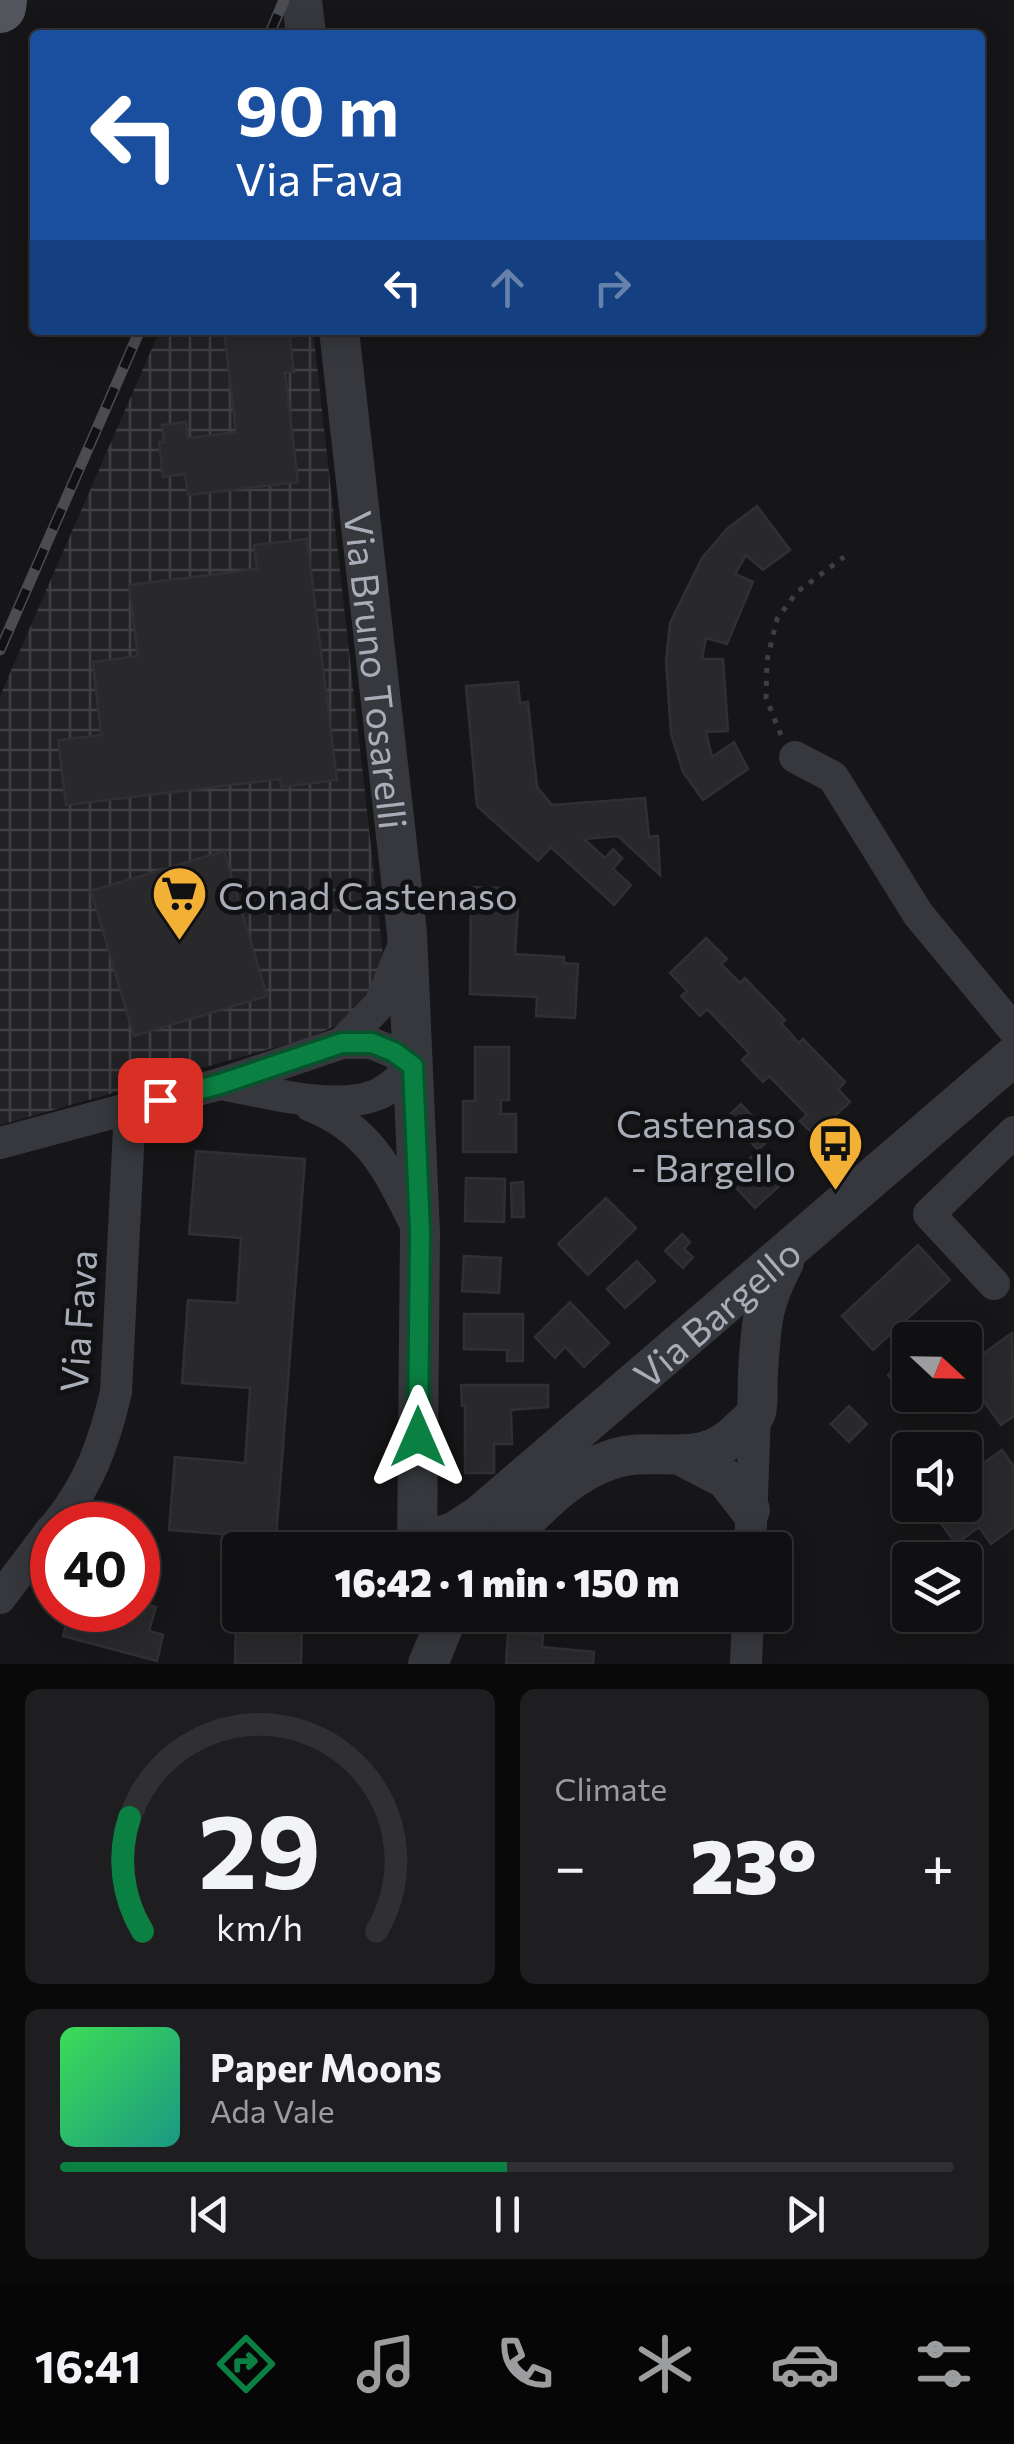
<!DOCTYPE html>
<meta charset="utf-8">
<style>
body{margin:0;font-family:Commissioner,sans-serif;background:#1e1e20;color:#f1f3f6;height:100vh;display:flex;flex-direction:column;font-size:38px;white-space:nowrap}
*{box-sizing:border-box;margin:0}
p{font-size:32px;color:#9c9d9f}
.icon{flex:none;width:55px;height:55px;fill:none;stroke:currentColor;stroke-width:2;stroke-linecap:round;stroke-linejoin:round}
.map{position:relative;height:1664px;overflow:hidden}
.details{display:flex;flex-direction:column;gap:25px;padding:25px;background:#09090a;flex:1}
.details>*{flex:none}
.guide{position:absolute;left:30px;top:30px;width:955px;height:305px;border-radius:10px;box-shadow:0 5px 25px #0003,0 0 0 2px #303032;background:#1a4fa0;color:#fff;overflow:hidden}
.needle{width:65px;rotate:112deg}
.fabs{position:absolute;left:892px;top:1322px;display:grid;gap:20px}
.fabs a{display:grid;place-items:center;width:90px;height:90px;border-radius:10px;background:#101012;box-shadow:0 5px 25px #0003,0 0 0 2px #303032;font-size:50px}
.speed{position:absolute;left:30px;top:1502px;display:flex;gap:20px;font-size:50px;font-weight:700;text-align:center}
.speed>*{display:grid;place-content:center;width:130px;height:130px;border-radius:50%;background:#101012;box-shadow:0 5px 25px #0003,0 0 0 2px #303032;line-height:1}
.speed .limit{border:15px solid #d22;background:#fff;color:#111}
.pin{position:absolute;display:grid;place-items:center;width:85px;height:85px;color:#fff;margin:-42px;border-radius:20px;box-shadow:0 5px 15px #0006}
.me{position:absolute;width:110px;margin:-55px;rotate:0deg;stroke-linejoin:round;filter:drop-shadow(0 0 8px #0008)}
.turn{display:flex;align-items:center;gap:35px;height:210px;padding:0 40px;font-size:45px}
.turn .icon{width:130px;height:130px;stroke-width:2.5}
.turn b{display:block;font-size:70px;line-height:85px}
.lanes{display:flex;align-items:center;height:95px;padding:0 40px;background:#0003;justify-content:center;gap:50px;direction:ltr}
.lanes .off{opacity:.35}
.big{font-size:75px;font-weight:800;line-height:1.1}
.details .tile{flex:1;display:flex;flex-direction:column;justify-content:center;gap:15px;min-width:0;padding:0 35px;border-radius:15px;background:#1e1e20}
.details .dial{align-items:center;gap:0}
.dial svg{height:260px;overflow:visible;fill:none;stroke:#303032;stroke-width:7;stroke-linecap:round;text-anchor:middle}
.dial text{fill:#f1f3f6;stroke:none}
.song{display:flex;align-items:center;gap:30px}
.cover{width:120px;height:120px;border-radius:15px;background:linear-gradient(135deg,hsl(130 70% 55%),hsl(170 70% 35%))}
.played{height:10px;border-radius:5px;background:linear-gradient(90deg,#0b8043 50%,#303032 50%)}
.keys{display:flex;justify-content:space-around;direction:ltr}
.heat{display:flex;justify-content:space-between;align-items:center;font-size:55px;direction:ltr}
.details .tiles{flex:1;display:grid;gap:25px;grid-template-columns:1fr 1fr}
.tile:last-child{grid-column:span 2}
.trip{position:absolute;left:222px;top:1532px;width:570px;height:100px;border-radius:10px;background:#101012;box-shadow:0 5px 25px #0003,0 0 0 2px #303032;font-weight:800;line-height:100px;text-align:center}
.dock{display:flex;height:160px;justify-content:space-around;align-items:center;background:#060607;color:#9c9d9f}
.dock .icon{width:70px;height:70px}
.dock .selected{color:#0b8043}
.dock b{font-size:45px;color:#f1f3f6}
.map>svg:first-child{display:block}
.industrial{fill:url(#industrial-grid)}
.building{fill:#29292c;stroke:#303034;stroke-width:2.5}
.lines{fill:none;stroke-linecap:round;stroke-linejoin:round}
.path{stroke:#3d3f44;stroke-width:5;stroke-dasharray:5 8;stroke-linecap:butt}
.minor{stroke:#37383d;stroke-width:32}
.tertiary{stroke:#37383d;stroke-width:40}
.primary{stroke:#53555c;stroke-width:52}
.rail-casing{stroke:#4a4c52;stroke-width:11}
.rail{stroke:#111113;stroke-width:8;stroke-dasharray:22;stroke-linecap:butt}
.route-casing{stroke:#07532c;stroke-width:25}
.route{stroke:#0b8043;stroke-width:18}
.labels{text-anchor:middle;dominant-baseline:central;stroke-width:10;stroke-linejoin:round;paint-order:stroke}
.street-label{font-size:38px;fill:#a8adb8;stroke:#111113}
.poi-label{font-size:38px;fill:#a8adb8;stroke:#111113;text-anchor:start}
</style>
<div class="map">
<svg width="1014" height="1664" viewBox="0 0 1014 1664">
<defs>
<pattern id="industrial-grid" width="8" height="8" patternUnits="userSpaceOnUse" patternTransform="scale(2.5)"><rect width="8" height="8" fill="#222225"/><path d="M0 4h8M4 0v8" fill="none" stroke="#3f3f43"/></pattern>
</defs>
<rect width="100%" height="100%" fill="#161618"/>
<polygon class="industrial" points="160,330 313,330 383,954 359,1016 305,1039 0,1125 0,696"/>
<g class="building">
<polygon points="224,330 289,330 294,372 285,373 298,482 188,495 185,474 163,477 159,442 164,442 162,425 186,422 188,438 236,432"/>
<polygon points="757,506 790,550 763,570 746,555 735,574 753,582 727,644 706,638 702,659 723,659 728,731 706,732 712,757 734,742 748,769 703,800 683,772 671,734 666,661 670,623 702,558 727,529"/>
<polygon points="307,539 337,780 281,787 280,779 66,805 58,740 101,735 93,662 138,656 129,585 257,569 254,545"/>
<polygon points="518,682 520,703 528,702 537,787 552,805 645,798 649,837 658,836 660,875 618,836 584,839 605,858 613,849 622,858 613,869 631,885 614,905 551,847 538,861 477,806 466,686"/>
<polygon points="224,851 267,996 134,1036 91,891"/>
<polygon points="471,887 506,888 505,907 518,907 515,954 564,957 564,963 578,964 575,1018 536,1016 537,997 470,994"/>
<polygon points="706,938 727,959 721,964 740,983 745,978 785,1020 781,1023 799,1043 803,1039 845,1082 838,1089 850,1102 814,1135 800,1121 807,1115 769,1076 763,1082 742,1060 749,1053 707,1009 700,1016 681,996 687,991 670,973"/>
<polygon points="475,1047 509,1047 509,1100 501,1100 501,1114 516,1114 516,1152 463,1152 463,1101 475,1101"/>
<polygon points="741,1104 772,1137 758,1150 727,1117"/>
<polygon points="759,1150 786,1180 755,1208 728,1179"/>
<polygon points="196,1151 305,1159 276,1538 169,1530 175,1457 245,1463 250,1388 182,1383 188,1300 237,1303 241,1238 189,1234"/>
<polygon points="466,1178 505,1179 504,1222 465,1221"/>
<polygon points="523,1182 524,1217 512,1217 511,1183"/>
<polygon points="606,1198 636,1228 588,1275 558,1244"/>
<polygon points="682,1234 690,1242 684,1249 693,1257 683,1268 665,1251"/>
<polygon points="918,1245 950,1280 873,1350 842,1316"/>
<polygon points="464,1256 501,1258 499,1293 462,1291"/>
<polygon points="637,1261 655,1281 625,1308 607,1289"/>
<polygon points="570,1302 609,1343 584,1367 565,1347 555,1358 535,1337"/>
<polygon points="464,1314 523,1314 523,1361 507,1361 507,1350 464,1349"/>
<polygon points="946,1323 959,1337 955,1340 927,1340"/>
<polygon points="1012,1333 1014,1416 1001,1425 965,1375 965,1367"/>
<polygon points="910,1355 910,1395 920,1395 912,1402 888,1375"/>
<polygon points="461,1385 548,1385 548,1407 511,1410 512,1444 494,1444 494,1473 465,1473 465,1406 462,1406"/>
<polygon points="849,1406 867,1424 849,1442 831,1424"/>
<polygon points="1002,1450 1014,1467 1014,1527 991,1544 979,1527 956,1544 940,1522 959,1505 965,1505 965,1476"/>
<polygon points="138,1603 156,1607 149,1631 163,1635 157,1661 63,1636 70,1610 138,1610"/>
<polygon points="236,1618 302,1618 301,1664 235,1664"/>
<polygon points="508,1633 543,1635 542,1647 594,1652 593,1664 506,1664"/>
</g>
<g class="lines">
<polyline class="path" points="781,735 766,698 767,660 777,619 797,592 844,557"/>
<g class="minor">
<polyline points="795,757 833,777 918,914 1014,1030"/>
<polyline points="342,1043 380,1004 403,947"/>
<path d="M311 1106C373 1130 390 1175 419 1231"/>
<path d="M0 1143 220 1084 342 1043H371L393 1052 413 1067C402 1077 391 1089 376 1095 335 1112 262 1091 220 1084"/>
<polyline points="994,1284 929,1214 1014,1132"/>
<path d="M56 1525C89 1485 104 1443 116 1392L130 1108"/>
<polyline points="750,1550 755,1414"/>
<polyline points="0,1598 52,1529"/>
<polyline points="746,1664 748,1615"/>
</g>
<g class="tertiary">
<polyline points="302,0 306,35"/>
<path id="s1" d="M339 330 407 933 420 1233 417 1550"/>
<polyline points="684,1457 726,1479 750,1510"/>
<path id="s2" d="M418 1543 454 1532 480 1515 1014 1056"/>
<path d="M496 1550C530 1517 564 1475 610 1460 657 1443 700 1473 741 1429 746 1424 754 1418 756 1412 759 1401 757 1385 758 1373 761 1326 761 1305 784 1262"/>
<polyline points="428,1664 448,1615"/>
</g>
<polyline class="primary" points="0,7 1,0"/>
<defs>
<g id="rail">
<polyline points="269,35 284,0"/>
<polyline points="0,650 140,330"/>
</g>
</defs>
<use href="#rail" class="rail-casing"/>
<use href="#rail" class="rail"/>
</g>
<g class="lines">
<defs>
<polyline id="route" points="160,1100 220,1084 342,1043 372,1043 394,1052 413,1066 420,1232 418,1437"/>
</defs>
<use href="#route" class="route-casing"/>
<use href="#route" class="route"/>
</g>
<defs>
<symbol id="supermarket-pin" viewBox="-11 -11 22 30"><path d="M0 17L-7.5 6A9.5 9.5 0 1 1 7.5 6Z" fill="#f2b134" stroke="#111113"/><path d="M-6-5.5h2.5l.6 2H6L4.5 2H-2.5L-4.4-4H-6ZM-1.5 3.2a1.3 1.3 0 1 0 .1 0ZM3 3.2a1.3 1.3 0 1 0 .1 0Z" fill="#111"/></symbol>
<symbol id="bus-pin" viewBox="-11 -11 22 30"><path d="M0 17L-7.5 6A9.5 9.5 0 1 1 7.5 6Z" fill="#f2b134" stroke="#111113"/><path d="M-5-6H5V4H4V6H2V4H-2V6H-4V4H-5ZM-3.5-4V0h7V-4ZM-3.5 1.2v1.5H-2V1.2ZM2 1.2v1.5H3.5V1.2Z" fill="#111"/></symbol>
</defs>
<g fill-rule="evenodd">
<use href="#supermarket-pin" x="148" y="862" width="63" height="86"/>
<use href="#bus-pin" x="804" y="1112" width="63" height="86"/>
</g>
<g class="labels">
<g class="street-label">
<text stroke="none"><textPath href="#s1" startOffset="342">Via Bruno Tosarelli</textPath></text>
<text stroke="none"><textPath href="#s2" startOffset="380">Via Bargello</textPath></text>
<text transform="translate(77 1321) rotate(-86)">Via Fava</text>
</g>
<g class="poi-label">
<text x="218" y="894">Conad Castenaso</text>
<text x="796" y="1122" text-anchor="end">Castenaso<tspan x="796" dy="44">- Bargello</tspan></text>
</g>
</g>
</svg>
<div class="fabs">
<a><svg class="needle" viewBox="-14 -14 28 28"><path d="M0-13l5 13h-10z" fill="#e53935"/><path d="M0 13l5-13h-10z" fill="#9c9d9f"/></svg></a>
<a><svg class="icon" aria-label="sound" viewBox="0 0 24 24"><path d="M4 9h4l5-4v14l-5-4H4zM17 9q2 3 0 6"/></svg></a>
<a><svg class="icon" aria-label="layers" viewBox="0 0 24 24"><path d="M12 4l9 5-9 5-9-5zM3 14l9 5 9-5"/></svg></a>
</div>
<div class="speed"><div class="limit">40</div></div>
<div class="pin" style="left:160px;top:1100px;background:#d93025"><svg class="icon" aria-label="arrive" viewBox="0 0 24 24"><path d="M6 21V4h12l-3 4 3 4H6"/></svg></div>
<svg class="me" style="left:418px;top:1437px" viewBox="-20 -20 40 40"><path d="M0-17L14 15 0 8-14 15z" fill="#0b8043" stroke="#fff" stroke-width="4"/></svg>
<div class="trip">16:42 · 1 min · 150 m</div>
<div class="guide">
<div class="turn"><svg class="icon" aria-label="left" viewBox="0 0 24 24"><path d="M17 20v-9H6M10 6l-5 5 5 5"/></svg><div><b>90 m</b>Via Fava</div></div>
<div class="lanes"><svg class="icon" aria-label="left" viewBox="0 0 24 24"><path d="M17 20v-9H6M10 6l-5 5 5 5"/></svg><svg class="icon off" aria-label="ahead" viewBox="0 0 24 24"><path d="M12 20V5M6 11l6-6 6 6"/></svg><svg class="icon off" aria-label="right" viewBox="0 0 24 24"><path d="M7 20v-9h11M14 6l5 5-5 5"/></svg></div>
</div>
</div>
<section class="details">
<div class="tiles">
<div class="tile dial"><svg viewBox="0 0 100 80">
<path d="M14 69A42 42 0 1 1 86 69"/>
<path d="M14 69A42 42 0 0 1 10 34" stroke="#0b8043"/>
<text x="50" y="56" font-size="32" font-weight="700">29</text>
<text x="50" y="72" font-size="11">km/h</text>
</svg></div>
<div class="tile"><p>Climate</p>
<div class="heat"><a>−</a><b class="big">23°</b><a>+</a></div>
</div>
<div class="tile">
<div class="song"><i class="cover"></i><div><b>Paper Moons</b><p>Ada Vale</p></div></div>
<div class="played"></div>
<div class="keys"><svg class="icon" aria-label="previous" viewBox="0 0 24 24"><path d="M18 5L8 12l10 7zM5 5v14"/></svg><svg class="icon" aria-label="pause" viewBox="0 0 24 24"><path d="M8 5v14M16 5v14"/></svg><svg class="icon" aria-label="next" viewBox="0 0 24 24"><path d="M6 5l10 7-10 7zM19 5v14"/></svg></div>
</div>
</div>
</section>
<nav class="dock">
<b>16:41</b>
<svg class="icon selected" aria-label="directions" viewBox="0 0 24 24"><path d="M12 3l9 9-9 9-9-9zM9 14v-3h6M13 9l2 2-2 2"/></svg>
<svg class="icon" aria-label="music" viewBox="0 0 24 24"><path d="M9 18V5l10-2v13"/><circle cx="6" cy="18" r="3"/><circle cx="16" cy="16" r="3"/></svg>
<svg class="icon" aria-label="phone" viewBox="0 0 24 24"><path d="M5 4h4l2 5-3 2q2 4 5 5l2-3 5 2v4C11 20 4 13 5 4z"/></svg>
<svg class="icon" aria-label="climate" viewBox="0 0 24 24"><path d="M12 3v18M4 7l16 10M4 17L20 7"/></svg>
<svg class="icon" aria-label="car" viewBox="0 0 24 24"><path d="M5 17H2v-5l4-1 3-4h7l3 4 3 1v5h-3M9 17h6M6 11h13"/><circle cx="7" cy="17" r="2"/><circle cx="17" cy="17" r="2"/></svg>
<svg class="icon" aria-label="filters" viewBox="0 0 24 24"><path d="M4 7h16M4 17h16"/><circle cx="9" cy="7" r="2"/><circle cx="15" cy="17" r="2"/></svg>
</nav>
